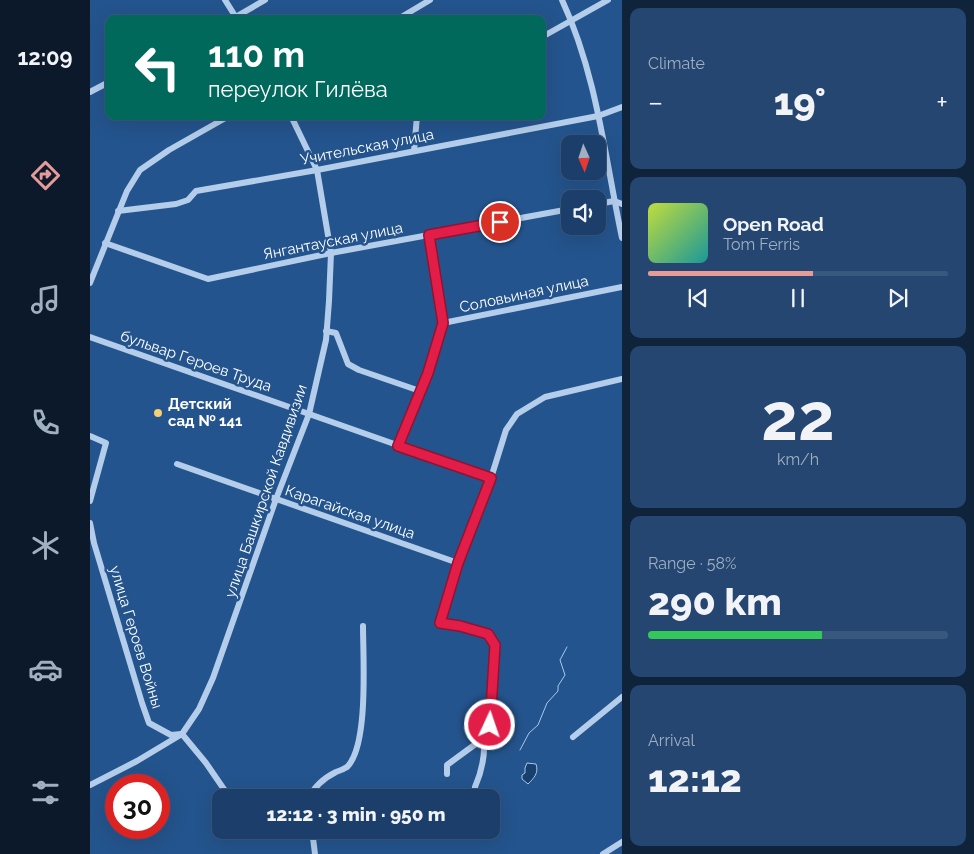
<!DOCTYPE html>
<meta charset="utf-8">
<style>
body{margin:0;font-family:Raleway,sans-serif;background:#244670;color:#f1f3f6;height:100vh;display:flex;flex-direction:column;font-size:19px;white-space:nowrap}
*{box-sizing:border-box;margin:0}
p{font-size:16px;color:#a0afc1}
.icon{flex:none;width:28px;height:28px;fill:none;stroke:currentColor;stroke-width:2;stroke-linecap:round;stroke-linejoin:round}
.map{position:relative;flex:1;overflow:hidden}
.panel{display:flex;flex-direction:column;gap:8px;padding:8px;background:#0f233a;width:352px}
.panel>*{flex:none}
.hud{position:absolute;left:15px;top:15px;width:441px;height:105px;border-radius:10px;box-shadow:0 5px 20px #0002,0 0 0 1px #39587e;background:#00695c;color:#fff;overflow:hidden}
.needle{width:32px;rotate:177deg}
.controls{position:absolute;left:471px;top:135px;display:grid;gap:10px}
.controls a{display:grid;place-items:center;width:45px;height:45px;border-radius:10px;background:#1b3f6a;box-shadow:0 5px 20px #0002,0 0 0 1px #39587e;font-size:25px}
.speed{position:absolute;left:15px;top:774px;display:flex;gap:10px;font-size:25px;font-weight:700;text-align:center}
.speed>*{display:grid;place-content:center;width:65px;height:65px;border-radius:50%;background:#1b3f6a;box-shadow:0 5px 20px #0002,0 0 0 1px #39587e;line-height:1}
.speed .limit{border:8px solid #d22;background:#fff;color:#111}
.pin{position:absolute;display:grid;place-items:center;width:42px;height:42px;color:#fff;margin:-21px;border:2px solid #fff;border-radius:50%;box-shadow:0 1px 5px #0007}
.me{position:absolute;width:55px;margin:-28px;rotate:3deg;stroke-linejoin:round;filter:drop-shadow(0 0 4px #0008)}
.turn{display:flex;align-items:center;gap:18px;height:105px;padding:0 20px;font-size:22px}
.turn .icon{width:65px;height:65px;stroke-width:2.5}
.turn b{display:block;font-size:35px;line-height:42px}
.big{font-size:38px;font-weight:800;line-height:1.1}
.panel .tile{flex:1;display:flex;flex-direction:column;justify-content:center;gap:8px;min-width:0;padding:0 18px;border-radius:10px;background:#244670}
.panel .dial{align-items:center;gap:0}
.dial b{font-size:65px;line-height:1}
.song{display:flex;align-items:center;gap:15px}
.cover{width:60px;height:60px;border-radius:8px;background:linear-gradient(135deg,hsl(70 70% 55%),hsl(180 70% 35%))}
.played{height:5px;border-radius:2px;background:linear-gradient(90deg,#e69b98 55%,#39587e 55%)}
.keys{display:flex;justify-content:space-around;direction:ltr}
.heat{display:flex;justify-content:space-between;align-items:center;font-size:28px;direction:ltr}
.charge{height:8px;border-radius:4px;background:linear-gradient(90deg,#34c759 58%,#39587e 0)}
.trip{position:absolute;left:122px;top:789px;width:288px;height:50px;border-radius:10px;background:#1b3f6a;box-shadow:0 5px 20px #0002,0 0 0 1px #39587e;font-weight:800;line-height:50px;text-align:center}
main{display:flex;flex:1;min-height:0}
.dock{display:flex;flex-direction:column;width:90px;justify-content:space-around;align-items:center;background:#0b192a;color:#a0afc1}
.dock .icon{width:35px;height:35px}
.dock .active{color:#e69b98}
.dock b{font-size:22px;color:#f1f3f6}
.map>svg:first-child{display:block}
.water{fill:#193f6c;stroke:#a7c8ec}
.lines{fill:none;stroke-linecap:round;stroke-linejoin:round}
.stream{stroke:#a7c8ec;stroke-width:1}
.minor{stroke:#b3cdeb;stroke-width:6}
.route-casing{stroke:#92132f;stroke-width:12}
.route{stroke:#e11d48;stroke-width:9}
.poi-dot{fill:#f6ce76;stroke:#24548d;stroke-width:2}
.labels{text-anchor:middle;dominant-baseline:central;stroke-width:5;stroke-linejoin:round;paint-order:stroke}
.street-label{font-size:15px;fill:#fff;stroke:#24548d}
.poi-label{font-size:15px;font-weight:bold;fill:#fff;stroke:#24548d;text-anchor:start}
</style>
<main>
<nav class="dock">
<b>12:09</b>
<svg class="icon active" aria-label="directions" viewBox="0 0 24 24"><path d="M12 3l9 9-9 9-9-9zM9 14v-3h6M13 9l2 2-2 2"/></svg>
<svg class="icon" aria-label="music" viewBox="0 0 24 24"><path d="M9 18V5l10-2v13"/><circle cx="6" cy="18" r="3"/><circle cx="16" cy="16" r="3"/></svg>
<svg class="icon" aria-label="phone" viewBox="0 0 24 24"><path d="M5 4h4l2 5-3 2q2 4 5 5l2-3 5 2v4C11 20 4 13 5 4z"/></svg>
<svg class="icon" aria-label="climate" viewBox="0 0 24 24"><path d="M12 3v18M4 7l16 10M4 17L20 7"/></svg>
<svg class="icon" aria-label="car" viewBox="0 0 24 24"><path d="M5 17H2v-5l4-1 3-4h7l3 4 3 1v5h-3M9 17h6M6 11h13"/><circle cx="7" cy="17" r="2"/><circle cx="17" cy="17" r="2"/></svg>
<svg class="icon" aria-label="filters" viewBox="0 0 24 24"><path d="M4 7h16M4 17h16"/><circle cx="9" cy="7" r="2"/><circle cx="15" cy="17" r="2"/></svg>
</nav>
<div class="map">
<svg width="532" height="854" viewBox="0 0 532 854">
<rect width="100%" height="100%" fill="#24548d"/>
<path class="water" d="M437 763 446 764C449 773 444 778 438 784L432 779V775L435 773V768Z"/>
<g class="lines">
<polyline class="stream" points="430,750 439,733 448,725 457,703 468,691 468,686 475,675 470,660 477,647"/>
<g class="minor">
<polyline points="135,0 147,19"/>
<path d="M472 0C507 75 515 158 532 238"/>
<polyline points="142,19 175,0"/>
<polyline points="308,19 340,0"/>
<polyline points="452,37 518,0"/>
<polyline points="0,92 19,82"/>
<polyline points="324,151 327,116"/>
<polyline points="508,204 524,201 532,204"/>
<polyline points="28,211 86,204 98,200 106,191 227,170 508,116 532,107"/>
<polyline points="339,235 353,323"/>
<polyline points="15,243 118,279 241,253 480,209"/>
<polyline points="0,283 37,191 50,170 79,150 139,116"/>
<polyline points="236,331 246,333 258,364 269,370 330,391"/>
<polyline points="0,337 401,478"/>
<polyline points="0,436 16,443 0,501"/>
<polyline points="308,446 338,373 353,323 532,287"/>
<polyline points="87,464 368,563"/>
<polyline points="0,523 4,543 52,703 59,723 81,735 91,734"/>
<polyline points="92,734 116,763 140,798"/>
<polyline points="483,737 532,697"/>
<polyline points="357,774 357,765 387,743 394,740 400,725 405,645 398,634 370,626 350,623 368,563 401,478 416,430 427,414 455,397 532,379"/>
<polyline points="0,785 47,761 92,734 109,709 123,678 186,499 219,414 236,340 239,301 241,253 227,170 201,116"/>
<path d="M385 787C392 771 395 757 394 740"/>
<polyline points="202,798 208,795 219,797"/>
<path d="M219 798C225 785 234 778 246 772 249 771 254 769 257 767 279 746 273 657 273 626"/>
<polyline points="222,830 225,854"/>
<polyline points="513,854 532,842"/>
</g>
</g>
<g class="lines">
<defs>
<polyline id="route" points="400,725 405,645 398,634 370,626 350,623 368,563 401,478 308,446 338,373 353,323 339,235 410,222"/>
</defs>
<use href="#route" class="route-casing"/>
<use href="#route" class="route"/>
</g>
<circle class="poi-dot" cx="68" cy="413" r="5"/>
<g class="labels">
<g class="street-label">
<text transform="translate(277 147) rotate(-11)">Учительская улица</text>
<text transform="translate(243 241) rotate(-11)">Янгантауская улица</text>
<text transform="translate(434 294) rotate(-12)">Соловьиная улица</text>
<text transform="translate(106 361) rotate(19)">бульвар Героев Труда</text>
<text transform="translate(176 491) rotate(-71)">улица Башкирской Кавдивизии</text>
<text transform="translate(260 512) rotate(19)">Карагайская улица</text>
<text transform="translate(46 637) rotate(73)">улица Героев Войны</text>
</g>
<g class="poi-label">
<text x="78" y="404">Детский<tspan x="78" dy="17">сад № 141</tspan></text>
</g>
</g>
</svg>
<div class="controls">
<a><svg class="needle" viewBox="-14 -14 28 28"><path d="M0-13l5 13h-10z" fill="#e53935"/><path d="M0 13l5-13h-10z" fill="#a0afc1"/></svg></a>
<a><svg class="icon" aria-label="sound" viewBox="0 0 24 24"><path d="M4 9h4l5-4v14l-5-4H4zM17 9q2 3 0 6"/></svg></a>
</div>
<div class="speed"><div class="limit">30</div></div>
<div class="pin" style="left:410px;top:222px;background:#d93025"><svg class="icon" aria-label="arrive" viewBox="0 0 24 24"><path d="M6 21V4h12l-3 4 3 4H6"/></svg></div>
<svg class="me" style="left:400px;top:725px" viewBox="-20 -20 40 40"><circle r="17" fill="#e11d48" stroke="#fff" stroke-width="3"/><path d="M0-11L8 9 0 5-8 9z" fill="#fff"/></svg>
<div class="trip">12:12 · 3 min · 950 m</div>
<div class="hud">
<div class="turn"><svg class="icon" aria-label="left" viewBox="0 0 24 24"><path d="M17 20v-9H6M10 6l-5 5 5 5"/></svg><div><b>110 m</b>переулок Гилёва</div></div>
</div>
</div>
<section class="panel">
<div class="tile"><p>Climate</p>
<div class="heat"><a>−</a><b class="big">19°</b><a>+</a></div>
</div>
<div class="tile">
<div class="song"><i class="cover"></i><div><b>Open Road</b><p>Tom Ferris</p></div></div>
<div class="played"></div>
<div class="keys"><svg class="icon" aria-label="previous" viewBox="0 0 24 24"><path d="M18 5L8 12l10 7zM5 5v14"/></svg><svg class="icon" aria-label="pause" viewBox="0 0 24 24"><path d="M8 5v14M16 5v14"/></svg><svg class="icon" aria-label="next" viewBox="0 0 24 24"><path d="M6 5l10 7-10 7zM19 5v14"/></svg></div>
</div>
<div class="tile dial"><b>22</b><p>km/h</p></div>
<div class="tile"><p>Range · 58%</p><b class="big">290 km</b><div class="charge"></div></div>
<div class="tile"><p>Arrival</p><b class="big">12:12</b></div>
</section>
</main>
